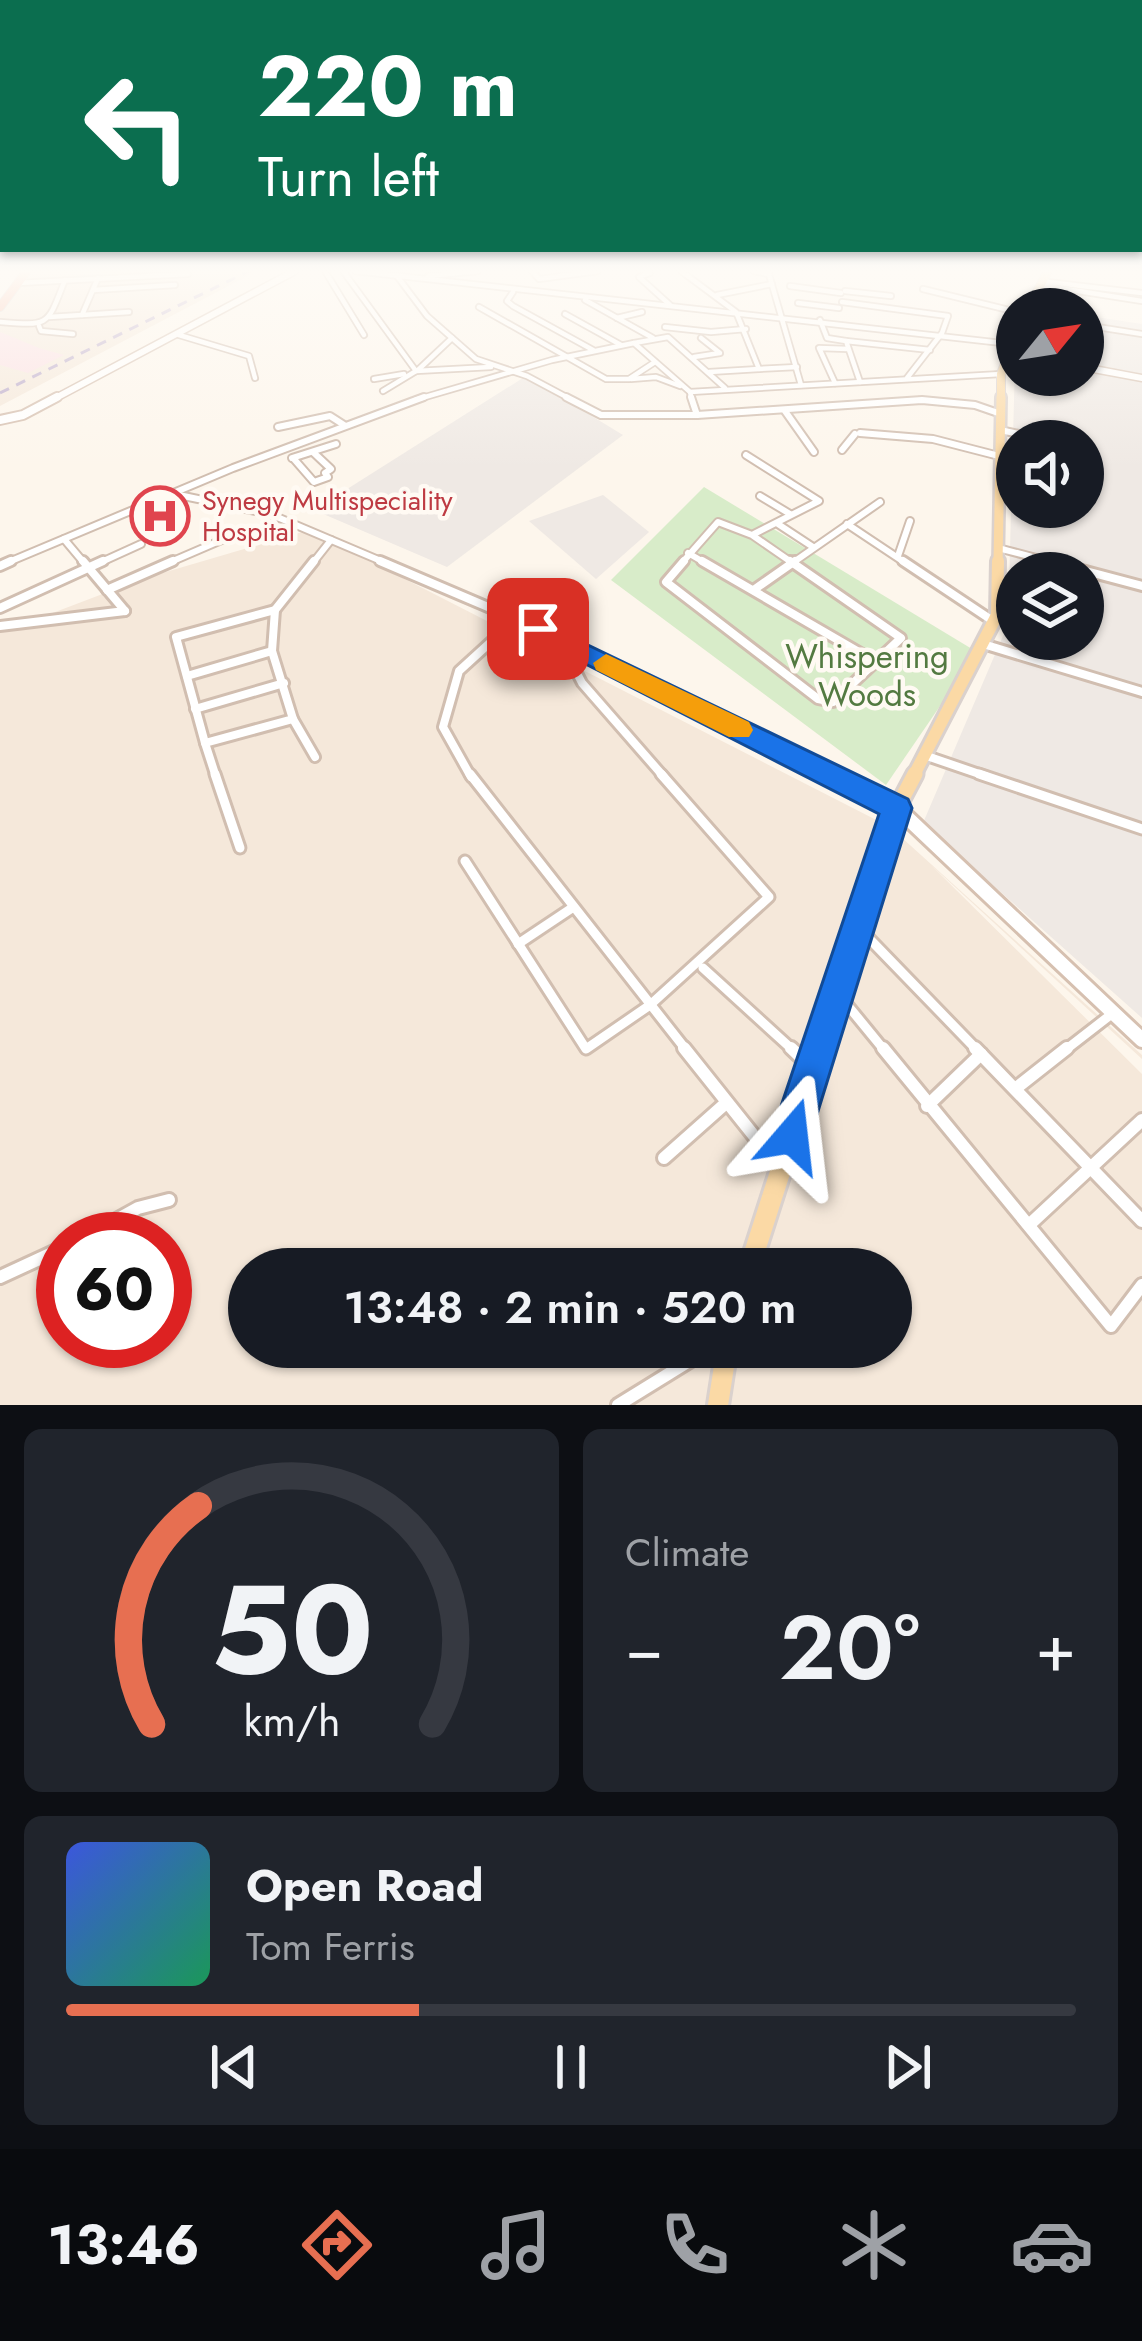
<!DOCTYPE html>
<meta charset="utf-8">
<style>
body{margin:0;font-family:Jost,sans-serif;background:#20242c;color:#f1f3f6;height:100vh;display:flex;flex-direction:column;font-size:45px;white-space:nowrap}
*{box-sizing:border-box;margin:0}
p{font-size:39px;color:#9ea1a6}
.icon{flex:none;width:66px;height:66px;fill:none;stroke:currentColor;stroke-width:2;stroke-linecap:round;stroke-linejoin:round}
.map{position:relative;height:1405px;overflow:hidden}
.details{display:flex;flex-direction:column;gap:24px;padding:24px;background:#0d0f14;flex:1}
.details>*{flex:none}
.guide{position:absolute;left:0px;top:0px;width:1143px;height:252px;box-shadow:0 3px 9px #0004;background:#0b6e4f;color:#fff;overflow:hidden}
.needle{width:78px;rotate:60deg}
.tools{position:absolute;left:996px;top:288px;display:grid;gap:24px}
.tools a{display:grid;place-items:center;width:108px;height:108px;border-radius:50%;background:#171b24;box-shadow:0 3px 9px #0004;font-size:60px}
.speed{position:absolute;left:36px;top:1212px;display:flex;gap:24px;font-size:60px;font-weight:700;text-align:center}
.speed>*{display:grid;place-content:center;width:156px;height:156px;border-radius:50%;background:#171b24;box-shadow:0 3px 9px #0004;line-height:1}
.speed .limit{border:18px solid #d22;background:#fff;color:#111}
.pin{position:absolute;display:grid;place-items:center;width:102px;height:102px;color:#fff;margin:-51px;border-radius:24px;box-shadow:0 6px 18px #0006}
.me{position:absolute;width:132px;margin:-66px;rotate:17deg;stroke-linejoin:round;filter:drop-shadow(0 0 9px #0008)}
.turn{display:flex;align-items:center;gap:42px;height:252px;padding:0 60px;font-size:54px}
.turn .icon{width:156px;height:156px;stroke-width:2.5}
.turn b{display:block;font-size:84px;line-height:102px}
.big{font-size:90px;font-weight:600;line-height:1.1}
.details .widget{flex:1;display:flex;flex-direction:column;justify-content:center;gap:18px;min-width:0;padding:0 42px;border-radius:18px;background:#20242c}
.details .dial{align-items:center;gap:0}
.dial svg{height:312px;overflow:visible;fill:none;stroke:#363941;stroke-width:7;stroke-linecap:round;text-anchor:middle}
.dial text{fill:#f1f3f6;stroke:none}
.song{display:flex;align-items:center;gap:36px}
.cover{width:144px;height:144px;border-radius:18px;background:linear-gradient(135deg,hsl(230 70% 55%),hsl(150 70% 35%))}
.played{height:12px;border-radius:6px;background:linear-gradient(90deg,#e76f51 35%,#363941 35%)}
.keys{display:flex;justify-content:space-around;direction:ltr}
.heat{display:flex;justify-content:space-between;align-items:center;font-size:66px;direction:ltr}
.details .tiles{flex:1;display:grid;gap:24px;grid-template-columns:1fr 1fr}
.widget:last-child{grid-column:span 2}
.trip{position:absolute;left:228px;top:1248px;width:684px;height:120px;border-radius:60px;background:#171b24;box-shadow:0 3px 9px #0004;font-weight:600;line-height:120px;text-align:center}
.tabs{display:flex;height:192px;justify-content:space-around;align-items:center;background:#090b0e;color:#9ea1a6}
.tabs .icon{width:84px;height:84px}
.tabs .current{color:#e76f51}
.tabs b{font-size:54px;color:#f1f3f6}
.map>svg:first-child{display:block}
.residential{fill:#f5e8da;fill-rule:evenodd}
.industrial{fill:#efe9e4;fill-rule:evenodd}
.medical{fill:#fbdfe3}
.green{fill:#d8ecc9}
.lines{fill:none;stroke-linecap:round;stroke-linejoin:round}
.street-far4-casing{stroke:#d1beb0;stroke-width:8}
.street-far3-casing{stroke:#d1beb0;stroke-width:10}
.street-far2-casing{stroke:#d1beb0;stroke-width:14}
.street-far1-casing{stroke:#d1beb0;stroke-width:15}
.street-casing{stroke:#d1beb0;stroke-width:18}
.secondary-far2-casing{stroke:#d6c0b0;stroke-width:9}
.secondary-far1-casing{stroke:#d6c0b0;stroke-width:12}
.secondary-casing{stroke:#d6c0b0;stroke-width:20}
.primary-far4-casing{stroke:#dad1cd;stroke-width:10}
.primary-far3-casing{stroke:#dad1cd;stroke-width:14}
.primary-far2-casing{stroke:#dad1cd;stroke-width:18}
.primary-far1-casing{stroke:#dad1cd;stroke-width:21}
.primary-casing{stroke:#dad1cd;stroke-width:26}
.highway-casing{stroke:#dad1cd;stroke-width:10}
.street-far4{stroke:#fff;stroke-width:4.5}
.street-far3{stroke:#fff;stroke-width:6}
.street-far2{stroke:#fff;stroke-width:8}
.street-far1{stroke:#fff;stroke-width:9}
.street{stroke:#fff;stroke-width:12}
.secondary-far2{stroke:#fff;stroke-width:6}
.secondary-far1{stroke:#fff;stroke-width:8}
.secondary{stroke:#fff;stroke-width:14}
.primary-far4{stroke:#fbd9a5;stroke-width:8}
.primary-far3{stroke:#fbd9a5;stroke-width:9}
.primary-far2{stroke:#fbd9a5;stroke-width:12}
.primary-far1{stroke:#fbd9a5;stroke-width:15}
.primary{stroke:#fbd9a5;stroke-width:20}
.highway{stroke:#f7b7a3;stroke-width:8}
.rail{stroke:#b9a8c9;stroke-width:3;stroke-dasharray:10 8;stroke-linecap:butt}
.route{fill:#1a73e8;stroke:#114b97;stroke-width:3}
.slow{fill:#f59e0b}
.labels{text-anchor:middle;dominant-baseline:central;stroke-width:9;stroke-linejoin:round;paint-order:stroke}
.far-health-label{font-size:27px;fill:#be3a42;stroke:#fffaf3;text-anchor:start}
.park-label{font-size:33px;fill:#537a41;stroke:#fffaf3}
</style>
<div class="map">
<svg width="1142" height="1405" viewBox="0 0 1142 1405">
<rect width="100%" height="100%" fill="#fdf6ec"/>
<g class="residential">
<polygon points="28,271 257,271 0,406 0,308"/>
<path d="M309 530 890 827 1142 1055V1059L931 865 1142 1074V1405H0V633L142 579ZM63 1239H165V1341H63ZM249 1269H891V1347H249Z"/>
</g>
<g class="industrial">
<path d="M1083 315 1142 324V1018L923 823 1008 624 1015 363 1017 375H1083ZM1017 441H1083V507H1017ZM1017 573H1083V639H1017Z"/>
<polygon points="526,376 623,435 447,567 314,510"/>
<polygon points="603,495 649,532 596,579 529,521"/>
</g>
<polygon class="medical" points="0,332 39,348 64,355 28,373 0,365"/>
<polygon class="green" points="704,487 977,652 886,785 611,580"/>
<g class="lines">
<defs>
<g id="street-far4">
<polyline points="325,271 364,335"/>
<polyline points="343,271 416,371"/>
<polyline points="355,271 1011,344"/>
<polyline points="532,271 539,279 598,271"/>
<polyline points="646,271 650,273 639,277 670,305"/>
<polyline points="681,271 736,312 759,369 797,367"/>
<polyline points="754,271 769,274"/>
<polyline points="768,271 801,385"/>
<polyline points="397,276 427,316 476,359 527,376 572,400"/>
<polyline points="428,276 478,271"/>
<polyline points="1048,282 1142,293"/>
<polyline points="18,283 188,274"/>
<polyline points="1040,285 1142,301"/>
<polyline points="790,286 841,293"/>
<polyline points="923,289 1017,312"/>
<polyline points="93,290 175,285"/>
<polyline points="845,291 891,296"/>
<polyline points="513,292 507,301 513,306 593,350"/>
<polyline points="717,295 772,284"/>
<polyline points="585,300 653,338"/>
<polyline points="842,302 948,316 942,333 907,378"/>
<polyline points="798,303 839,308"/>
<polyline points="479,307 606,379 629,379 655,362"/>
<polyline points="565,314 621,345"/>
<polyline points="82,315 129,312"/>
<polyline points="49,317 82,315 98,278"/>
<polyline points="617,318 642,312"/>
<polyline points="820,320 827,338 846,341 860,382"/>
<path d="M0 322C50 326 47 326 65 280"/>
<polyline points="39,326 41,331 73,334"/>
<polyline points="1091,326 1142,334"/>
<polyline points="665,327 711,332 746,329"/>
<polyline points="179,335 249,356 255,378"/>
<polyline points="846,341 930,350"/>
<polyline points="634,343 668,337 725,388"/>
<polyline points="694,357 720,353 701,338"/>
<polyline points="418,370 452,338"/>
<polyline points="709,372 759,369"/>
<polyline points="374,379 404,374"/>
<polyline points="631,379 656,377 680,386"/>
<polyline points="835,383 819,348 848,349"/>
<polyline points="383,391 416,371 491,367"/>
<polyline points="690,392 692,400"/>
<polyline points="415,400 552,360 634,343 690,392 1001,374"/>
</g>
<g id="street-far3">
<polyline points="566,397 601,415 697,415 922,400 975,405 1001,414"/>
<polyline points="691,397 697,415"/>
<polyline points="785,411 814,452"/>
<polyline points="278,427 330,416 344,425"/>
<polyline points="1000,430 1052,441"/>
<polyline points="860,433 933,439 999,456"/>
<polyline points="842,450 855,434"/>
<polyline points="746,455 819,501 754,534"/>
<polyline points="292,458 336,444"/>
<polyline points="294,459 314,482 328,477 325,473 331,469 314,453"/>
<polyline points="999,487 1017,490"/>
<polyline points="174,494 270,514 388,564"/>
<polyline points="760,496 790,514"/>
<polyline points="778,524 813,547"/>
<polyline points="847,524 907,564"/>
<polyline points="64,539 85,564"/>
<polyline points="998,548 1059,564"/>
<polyline points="688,553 707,564"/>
<polyline points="898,556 910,521"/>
<polyline points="4,564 233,468 424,397"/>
<polyline points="97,564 141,544"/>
<polyline points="166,564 224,539"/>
<polyline points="312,564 331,540"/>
<polyline points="681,564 718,522 752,535 794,564"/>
<polyline points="791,564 880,502"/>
</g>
<g id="street-far2">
<polyline points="83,561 125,611"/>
<polyline points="380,561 516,619 834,777"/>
<polyline points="684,561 666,582 818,699 833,702 901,638 790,561"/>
<polyline points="702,561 876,662"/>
<polyline points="903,561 993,621"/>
<polyline points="1048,561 1142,586"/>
<polyline points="0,566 11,561"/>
<polyline points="755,589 795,561"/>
<polyline points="107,590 173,561"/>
<polyline points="0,608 103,561"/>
<polygon points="275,610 272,651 293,719 205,743 176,637"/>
<polyline points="275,610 314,561"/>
<polyline points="0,626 125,611"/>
<polyline points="560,640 582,683 664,777"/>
<polyline points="983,644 1142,692"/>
<polyline points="187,676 272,651"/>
<polyline points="195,709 284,683"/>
<polyline points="293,719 315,757"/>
<polyline points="205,743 216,777"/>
<polyline points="924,755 988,777"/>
<polyline points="471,777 443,727 459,671 516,619"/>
</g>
<g id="street-far1">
<polyline points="215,774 240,848"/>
<polyline points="470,774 687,1051"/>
<polyline points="828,774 895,807"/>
<polyline points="979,774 1142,829"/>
<polyline points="465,861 586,1049 650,1005 769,897 661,774"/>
<polyline points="859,928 978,1051"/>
<polyline points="518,944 572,908"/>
<polyline points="703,968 794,1051"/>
<polyline points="840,996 885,1051"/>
<polyline points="1064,1051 1113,1013"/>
</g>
<g id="street">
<polyline points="684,1048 778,1166"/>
<polyline points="791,1048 812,1068"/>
<polyline points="883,1048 1111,1326 1142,1285"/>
<polyline points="975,1048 1142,1221"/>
<polyline points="1015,1089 1067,1048"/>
<polyline points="927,1106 981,1054"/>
<polyline points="664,1158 726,1103"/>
<polyline points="1029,1225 1142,1120"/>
<polyline points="82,1239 138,1208 169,1200"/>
<polyline points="0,1277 63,1248"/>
<polyline points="618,1405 712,1347"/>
</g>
<g id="secondary-far2">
<polyline points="1083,367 1142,378"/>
<polyline points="52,400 295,271"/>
</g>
<polyline id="secondary-far1" points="0,420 23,415 57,397"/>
<polyline id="secondary" points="897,808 1142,1040"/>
<g id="primary-far4">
<polyline points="1028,309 1048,271"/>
<polyline points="1001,400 1001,374 1017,332"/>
</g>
<polyline id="primary-far3" points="998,564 1001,397"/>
<polyline id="primary-far2" points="913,777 997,615 998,561"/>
<polyline id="primary-far1" points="819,1051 897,808 915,774"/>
<g id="primary">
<polyline points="749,1269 820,1048"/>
<polyline points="718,1405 727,1347"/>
</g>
<polyline id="highway" points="0,307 27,271"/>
</defs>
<use href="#street-far4" class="street-far4-casing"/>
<use href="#street-far3" class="street-far3-casing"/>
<use href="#street-far2" class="street-far2-casing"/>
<use href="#street-far1" class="street-far1-casing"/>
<use href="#street" class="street-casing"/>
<use href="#secondary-far2" class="secondary-far2-casing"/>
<use href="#secondary-far1" class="secondary-far1-casing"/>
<use href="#secondary" class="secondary-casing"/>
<use href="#primary-far4" class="primary-far4-casing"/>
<use href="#primary-far3" class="primary-far3-casing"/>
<use href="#primary-far2" class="primary-far2-casing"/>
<use href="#primary-far1" class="primary-far1-casing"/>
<use href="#primary" class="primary-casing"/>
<use href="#highway" class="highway-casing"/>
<use href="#street-far4" class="street-far4"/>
<use href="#street-far3" class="street-far3"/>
<use href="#street-far2" class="street-far2"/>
<use href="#street-far1" class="street-far1"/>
<use href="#street" class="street"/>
<use href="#secondary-far2" class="secondary-far2"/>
<use href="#secondary-far1" class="secondary-far1"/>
<use href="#secondary" class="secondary"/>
<use href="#primary-far4" class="primary-far4"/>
<use href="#primary-far3" class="primary-far3"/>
<use href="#primary-far2" class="primary-far2"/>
<use href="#primary-far1" class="primary-far1"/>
<use href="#primary" class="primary"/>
<use href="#highway" class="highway"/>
<polyline class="rail" points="0,393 249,271"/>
</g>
<linearGradient id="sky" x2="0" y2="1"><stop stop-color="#97c7e8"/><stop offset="0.58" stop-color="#fefbf6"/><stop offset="1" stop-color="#fefbf6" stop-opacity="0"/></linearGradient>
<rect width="1142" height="468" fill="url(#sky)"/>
<polygon class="route" points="538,621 908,799 912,808 806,1150 792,1156 777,1150 771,1136 879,814 529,635 525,629 529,623"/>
<polygon class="slow" points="606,654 749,722 753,730 749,737 729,737 596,670 593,663"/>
<defs>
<symbol id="hospital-ring" viewBox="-11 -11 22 22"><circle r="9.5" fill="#fffaf3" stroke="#e0444e" stroke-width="1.5"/><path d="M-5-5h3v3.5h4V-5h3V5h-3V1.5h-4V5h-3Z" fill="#e0444e"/></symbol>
</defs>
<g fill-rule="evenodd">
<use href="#hospital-ring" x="127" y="483" width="66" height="66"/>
</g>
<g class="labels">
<g class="far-health-label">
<text x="202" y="500">Synegy Multispeciality<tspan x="202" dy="31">Hospital</tspan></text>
</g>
<g class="park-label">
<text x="867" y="656">Whispering<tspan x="867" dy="38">Woods</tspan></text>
</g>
</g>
</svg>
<div class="tools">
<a><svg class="needle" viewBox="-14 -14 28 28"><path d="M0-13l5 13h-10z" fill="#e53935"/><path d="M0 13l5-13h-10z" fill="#9ea1a6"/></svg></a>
<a><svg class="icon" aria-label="sound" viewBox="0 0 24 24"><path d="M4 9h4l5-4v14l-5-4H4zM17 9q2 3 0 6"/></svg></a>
<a><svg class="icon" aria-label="layers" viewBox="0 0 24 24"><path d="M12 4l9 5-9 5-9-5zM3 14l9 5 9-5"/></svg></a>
</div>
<div class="speed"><div class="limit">60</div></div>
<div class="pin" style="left:538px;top:629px;background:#d93025"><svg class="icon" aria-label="arrive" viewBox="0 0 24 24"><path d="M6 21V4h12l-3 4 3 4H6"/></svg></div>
<svg class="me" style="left:792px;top:1136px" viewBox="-20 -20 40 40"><path d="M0-17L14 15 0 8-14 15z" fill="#1a73e8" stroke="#fff" stroke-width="4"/></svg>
<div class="trip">13:48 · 2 min · 520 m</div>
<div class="guide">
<div class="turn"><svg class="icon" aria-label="left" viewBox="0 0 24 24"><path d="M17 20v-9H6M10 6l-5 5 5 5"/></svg><div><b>220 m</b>Turn left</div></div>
</div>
</div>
<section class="details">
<div class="tiles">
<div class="widget dial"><svg viewBox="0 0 100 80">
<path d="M14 69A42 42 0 1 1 86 69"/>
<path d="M14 69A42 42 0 0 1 26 13" stroke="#e76f51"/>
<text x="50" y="56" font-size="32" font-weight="700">50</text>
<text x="50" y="72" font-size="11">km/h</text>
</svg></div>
<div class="widget"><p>Climate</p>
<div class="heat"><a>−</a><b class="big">20°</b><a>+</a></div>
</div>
<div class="widget">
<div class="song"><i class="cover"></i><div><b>Open Road</b><p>Tom Ferris</p></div></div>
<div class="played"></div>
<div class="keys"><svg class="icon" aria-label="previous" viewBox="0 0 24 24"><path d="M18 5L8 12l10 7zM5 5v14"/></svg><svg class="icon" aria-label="pause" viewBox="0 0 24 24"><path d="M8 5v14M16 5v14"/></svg><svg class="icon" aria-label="next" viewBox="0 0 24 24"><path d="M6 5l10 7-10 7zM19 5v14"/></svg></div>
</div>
</div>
</section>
<nav class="tabs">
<b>13:46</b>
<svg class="icon current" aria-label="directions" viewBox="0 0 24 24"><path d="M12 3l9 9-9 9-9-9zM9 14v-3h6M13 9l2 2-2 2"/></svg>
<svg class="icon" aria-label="music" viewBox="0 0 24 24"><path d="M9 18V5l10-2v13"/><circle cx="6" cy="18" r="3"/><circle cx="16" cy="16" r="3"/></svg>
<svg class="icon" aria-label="phone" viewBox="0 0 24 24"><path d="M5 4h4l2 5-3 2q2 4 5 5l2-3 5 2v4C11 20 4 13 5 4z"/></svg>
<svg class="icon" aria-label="climate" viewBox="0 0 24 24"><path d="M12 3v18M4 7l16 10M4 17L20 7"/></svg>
<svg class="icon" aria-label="car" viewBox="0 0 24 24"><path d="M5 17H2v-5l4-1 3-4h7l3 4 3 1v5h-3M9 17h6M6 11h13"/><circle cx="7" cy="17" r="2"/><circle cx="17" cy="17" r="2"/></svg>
</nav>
